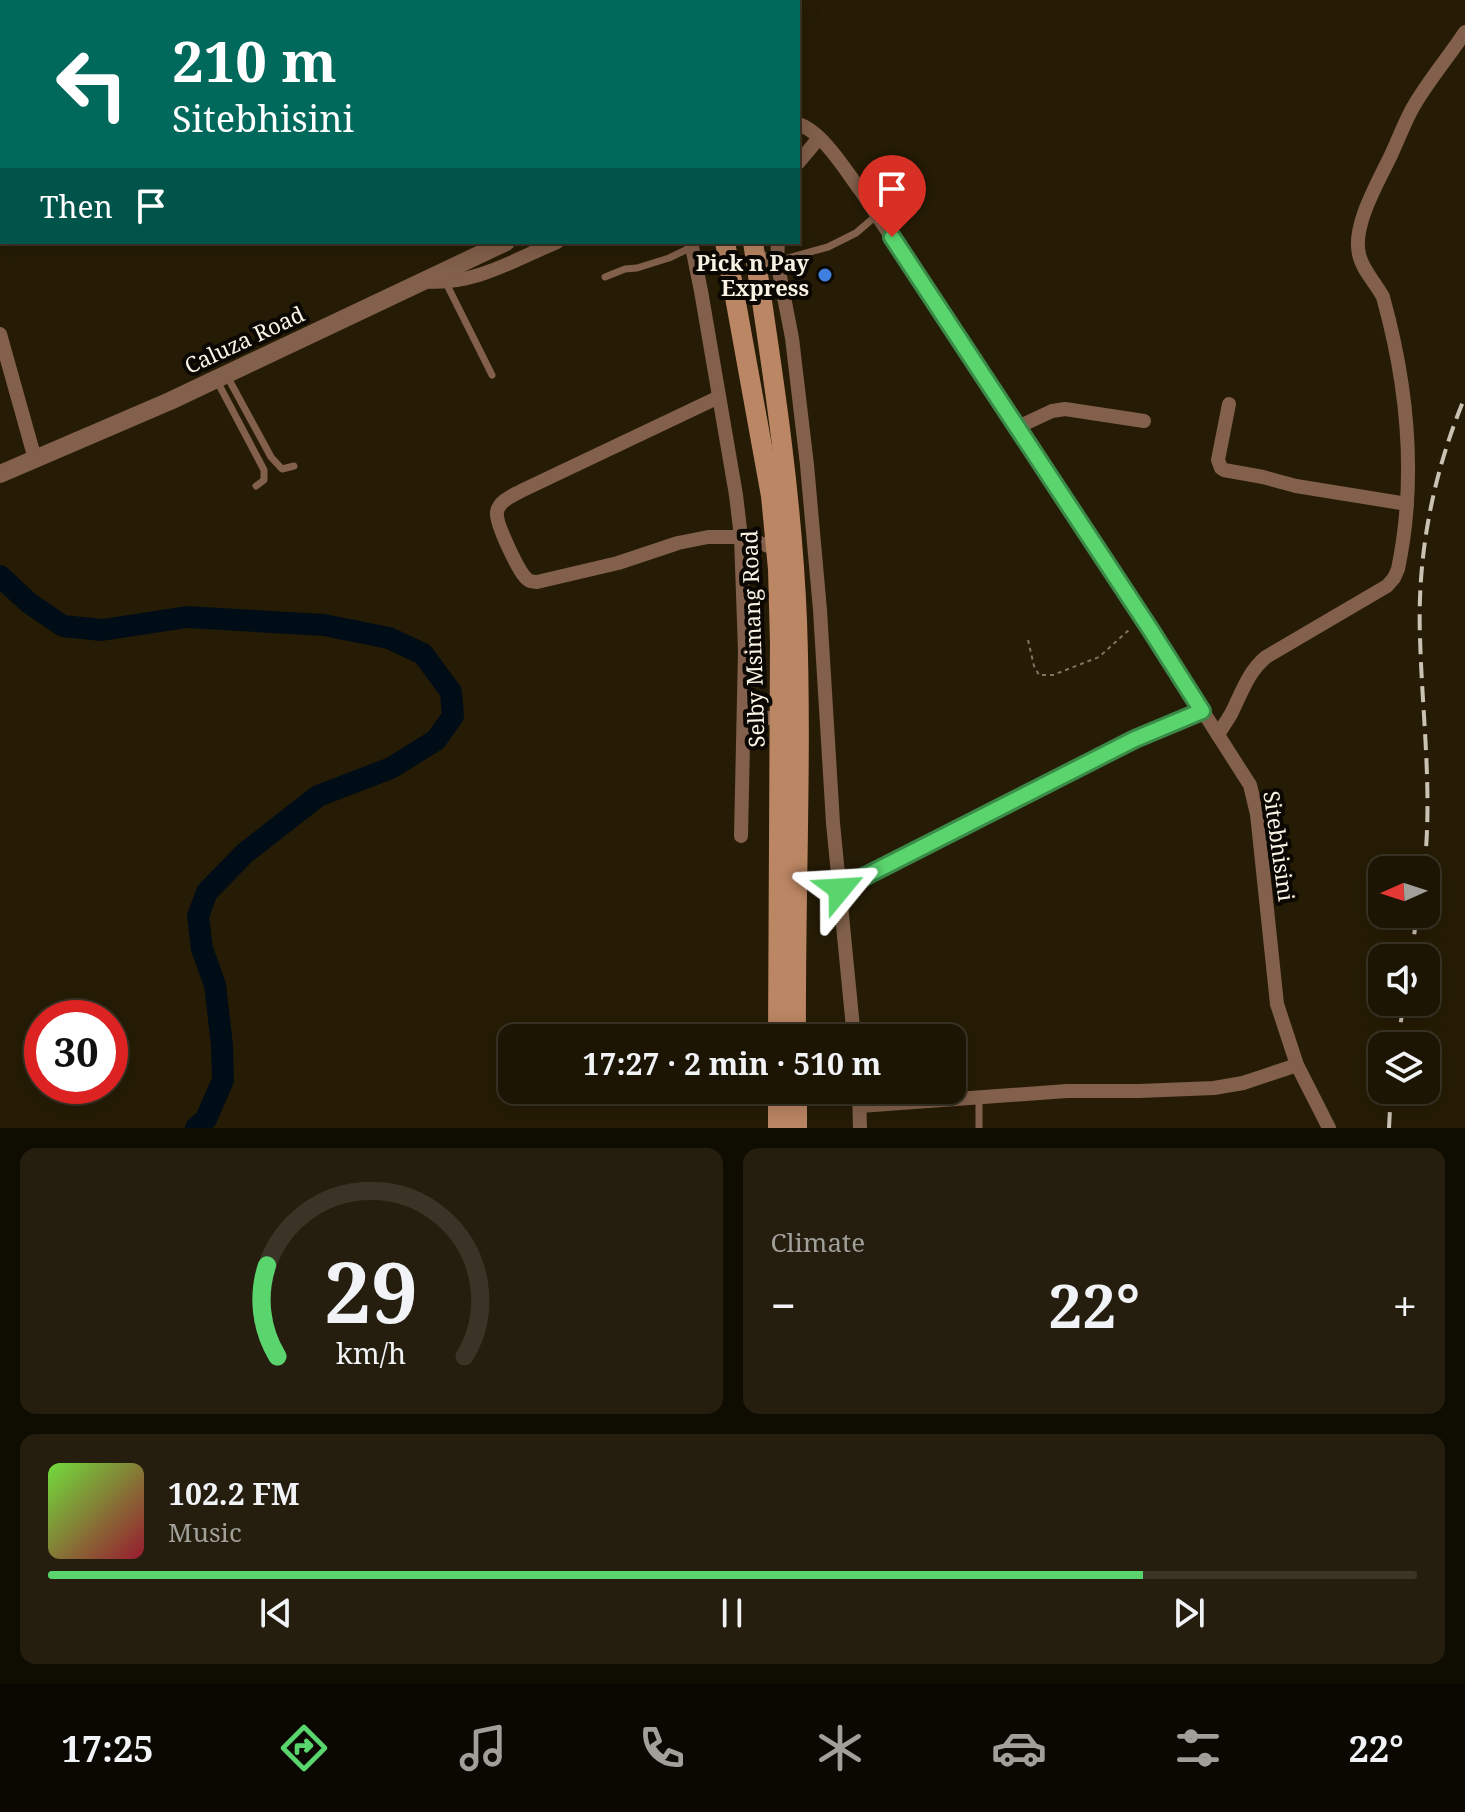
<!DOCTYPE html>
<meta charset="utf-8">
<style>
body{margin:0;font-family:"Noto Serif",serif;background:#251e0e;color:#f1f3f6;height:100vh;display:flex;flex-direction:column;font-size:30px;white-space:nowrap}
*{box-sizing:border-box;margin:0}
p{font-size:26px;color:#a09f9a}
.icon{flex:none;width:44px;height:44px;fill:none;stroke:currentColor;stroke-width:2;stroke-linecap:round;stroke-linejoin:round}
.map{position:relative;height:1128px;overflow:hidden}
.sheet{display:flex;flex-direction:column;gap:20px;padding:20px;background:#0f0c02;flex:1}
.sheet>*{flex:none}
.top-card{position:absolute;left:0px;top:0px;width:800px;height:244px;box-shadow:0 4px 20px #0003,0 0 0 2px #3a3426;background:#00695c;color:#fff;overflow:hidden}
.needle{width:52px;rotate:267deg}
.tools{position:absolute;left:1368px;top:856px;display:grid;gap:16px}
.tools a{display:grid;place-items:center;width:72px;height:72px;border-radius:16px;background:#1c1504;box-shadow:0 4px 20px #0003,0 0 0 2px #3a3426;font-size:40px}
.speed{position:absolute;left:24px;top:1000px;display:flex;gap:16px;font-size:40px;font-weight:700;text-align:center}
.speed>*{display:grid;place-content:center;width:104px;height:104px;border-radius:50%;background:#1c1504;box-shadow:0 4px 20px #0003,0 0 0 2px #3a3426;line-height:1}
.speed .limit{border:12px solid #d22;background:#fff;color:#111}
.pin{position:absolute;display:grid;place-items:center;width:68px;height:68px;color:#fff;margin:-82px -34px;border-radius:50% 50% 50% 0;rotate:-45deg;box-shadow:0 0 8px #0007}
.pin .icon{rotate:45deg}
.me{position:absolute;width:88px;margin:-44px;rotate:63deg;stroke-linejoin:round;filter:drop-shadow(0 0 6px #0008)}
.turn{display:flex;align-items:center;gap:28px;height:168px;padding:0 40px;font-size:36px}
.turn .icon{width:104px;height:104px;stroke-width:2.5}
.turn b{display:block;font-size:56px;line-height:68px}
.then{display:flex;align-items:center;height:76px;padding:0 40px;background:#0003;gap:16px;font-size:30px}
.big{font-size:60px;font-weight:700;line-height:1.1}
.sheet .card{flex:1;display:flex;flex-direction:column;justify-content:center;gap:12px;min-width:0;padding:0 28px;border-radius:16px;background:#251e0e}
.sheet .dial{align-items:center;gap:0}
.dial svg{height:208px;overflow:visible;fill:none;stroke:#3a3426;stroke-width:7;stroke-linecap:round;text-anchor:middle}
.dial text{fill:#f1f3f6;stroke:none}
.song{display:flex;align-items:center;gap:24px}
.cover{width:96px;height:96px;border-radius:12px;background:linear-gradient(135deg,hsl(100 70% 55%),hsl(350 70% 35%))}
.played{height:8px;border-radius:4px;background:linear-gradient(90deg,#5ad56e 80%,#3a3426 80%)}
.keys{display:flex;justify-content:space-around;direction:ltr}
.heat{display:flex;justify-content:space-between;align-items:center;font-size:44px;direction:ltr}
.sheet .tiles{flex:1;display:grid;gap:20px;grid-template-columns:1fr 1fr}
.card:last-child{grid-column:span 2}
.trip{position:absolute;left:498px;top:1024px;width:468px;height:80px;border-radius:16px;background:#1c1504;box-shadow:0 4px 20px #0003,0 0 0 2px #3a3426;font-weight:700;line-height:80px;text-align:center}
.menu{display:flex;height:128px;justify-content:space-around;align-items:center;background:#0b0802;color:#a09f9a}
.menu .icon{width:56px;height:56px}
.menu .active{color:#5ad56e}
.menu b{font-size:36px;color:#f1f3f6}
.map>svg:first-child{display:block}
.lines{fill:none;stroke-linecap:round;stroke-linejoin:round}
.river{stroke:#000d16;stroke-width:22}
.path{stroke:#7e7562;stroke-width:2;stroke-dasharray:4 4;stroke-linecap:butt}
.service{stroke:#82604b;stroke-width:7}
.minor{stroke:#82604b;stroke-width:14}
.tertiary{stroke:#82604b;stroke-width:18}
.secondary{stroke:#bb8663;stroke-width:20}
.rail{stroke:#cac2b2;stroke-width:4;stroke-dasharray:16 8;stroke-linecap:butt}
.route-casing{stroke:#3a8a48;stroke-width:20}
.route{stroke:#5ad56e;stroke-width:14}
.shop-dot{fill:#3f7fe0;stroke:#0b0702;stroke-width:3}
.labels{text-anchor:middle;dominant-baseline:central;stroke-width:8;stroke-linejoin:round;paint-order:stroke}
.poi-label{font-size:22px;font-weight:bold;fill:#fbf4e6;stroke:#0b0702;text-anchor:end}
.street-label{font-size:22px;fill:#fbf4e6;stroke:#0b0702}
</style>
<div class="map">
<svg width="1465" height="1128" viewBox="0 0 1465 1128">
<rect width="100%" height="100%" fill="#261c05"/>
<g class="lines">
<polyline class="river" points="0,576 29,603 63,626 102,630 187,617 324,625 389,638 423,654 451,692 453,716 436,740 391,768 318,796 245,853 207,892 198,916 202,949 215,985 222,1045 223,1080 206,1119 196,1128"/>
<polyline class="path" points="1028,640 1034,666 1039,675 1053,675 1099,657 1131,628"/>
<g class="service">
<polyline points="114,0 115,2"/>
<polyline points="777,261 828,247 856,233 877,215"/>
<polyline points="605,277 625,269 637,268 669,258 692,247"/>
<polyline points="446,283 492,375"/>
<polyline points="227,376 271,457 282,469 294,466"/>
<polyline points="217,381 264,470 264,480 256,486"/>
<polyline points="979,1098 979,1128"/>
</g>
<g class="minor">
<polyline points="656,0 657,2"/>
<polyline points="743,0 743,2"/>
<polyline points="292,2 298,0"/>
<polyline points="0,97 2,97"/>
<path d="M798 124C822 131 846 171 861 191L1160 644 1241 771 1250 785 1257 814 1277 1004 1297 1065 1329 1128"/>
<polyline points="798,163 819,138"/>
<polyline points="691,242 701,291 736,495 741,537 745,651 741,836"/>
<polyline points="756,258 777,261 792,338 807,465 820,610 833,823 854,1038"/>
<polyline points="777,261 778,242"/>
<path d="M423 281C471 287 514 260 557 242"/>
<polyline points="0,334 35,459"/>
<path d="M719 397 521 491C512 496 499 501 497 512 495 523 518 569 525 577 530 582 530 581 537 582L618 563 678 543 708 537H741L775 548"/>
<polyline points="1229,404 1218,460 1221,468 1224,470 1263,477 1296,486 1407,504"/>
<polyline points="1018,427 1052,411 1065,409 1144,421"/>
<polyline points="744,718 780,718"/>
<path d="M1218 735C1222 727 1228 720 1232 712 1242 692 1248 672 1266 657L1387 586 1394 578 1398 569C1417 478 1408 387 1383 297 1376 283 1362 270 1359 254 1352 225 1379 181 1391 155 1398 140 1404 124 1412 109 1427 82 1448 58 1465 32"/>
<polyline points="840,889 1135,739 1202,711"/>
<polyline points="859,1090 860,1128"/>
<polyline points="860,1106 1067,1091 1139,1091 1214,1088 1243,1083 1297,1065"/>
</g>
<polyline class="tertiary" points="0,474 170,401 506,242"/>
<g class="secondary">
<polyline points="685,0 685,2"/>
<polyline points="712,0 713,2"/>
<polyline points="725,242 771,496 778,569 780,643 778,1038"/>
<path d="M753 242C772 367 792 494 797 621 802 759 795 899 796 1038"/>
<polyline points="797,1090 797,1128"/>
<polyline points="778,1128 778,1090"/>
</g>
<g class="rail">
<path d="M1424 870C1433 793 1422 714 1420 637 1417 555 1433 473 1465 397"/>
<polyline points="1411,958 1417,914"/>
<polyline points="1397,1046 1404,1002"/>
<polyline points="1389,1128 1391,1090"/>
</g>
</g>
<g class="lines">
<defs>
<polyline id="route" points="840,889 1135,739 1202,711 1150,629 892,237"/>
</defs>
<use href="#route" class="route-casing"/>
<use href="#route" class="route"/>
</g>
<circle class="shop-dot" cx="825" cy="275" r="8"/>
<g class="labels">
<g class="poi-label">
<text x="809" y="262">Pick n Pay<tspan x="809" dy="25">Express</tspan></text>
</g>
<g class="street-label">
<text transform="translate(244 339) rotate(-25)">Caluza Road</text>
<text transform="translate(752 639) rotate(-92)">Selby Msimang Road</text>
<text transform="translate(1280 846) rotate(82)">Sitebhisini</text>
</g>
</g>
</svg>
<div class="tools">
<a><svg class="needle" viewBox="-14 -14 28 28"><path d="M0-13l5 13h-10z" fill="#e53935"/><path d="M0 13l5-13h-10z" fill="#a09f9a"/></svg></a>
<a><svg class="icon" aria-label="sound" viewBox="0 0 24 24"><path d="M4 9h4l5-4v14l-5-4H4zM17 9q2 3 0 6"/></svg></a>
<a><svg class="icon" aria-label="layers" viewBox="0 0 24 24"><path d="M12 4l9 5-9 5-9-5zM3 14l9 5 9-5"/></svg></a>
</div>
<div class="speed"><div class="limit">30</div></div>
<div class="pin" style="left:892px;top:237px;background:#d93025"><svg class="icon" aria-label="arrive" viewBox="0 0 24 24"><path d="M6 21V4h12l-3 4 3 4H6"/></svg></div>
<svg class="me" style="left:840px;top:889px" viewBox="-20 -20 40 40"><path d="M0-17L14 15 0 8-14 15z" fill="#5ad56e" stroke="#fff" stroke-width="4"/></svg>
<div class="trip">17:27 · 2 min · 510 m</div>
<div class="top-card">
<div class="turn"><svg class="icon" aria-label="left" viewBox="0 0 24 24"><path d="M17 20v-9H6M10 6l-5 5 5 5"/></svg><div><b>210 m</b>Sitebhisini</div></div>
<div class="then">Then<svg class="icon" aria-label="arrive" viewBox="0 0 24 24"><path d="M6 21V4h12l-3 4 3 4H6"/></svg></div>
</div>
</div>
<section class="sheet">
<div class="tiles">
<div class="card dial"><svg viewBox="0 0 100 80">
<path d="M14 69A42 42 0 1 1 86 69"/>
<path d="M14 69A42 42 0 0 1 10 34" stroke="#5ad56e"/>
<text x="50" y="56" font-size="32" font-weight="700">29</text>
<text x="50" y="72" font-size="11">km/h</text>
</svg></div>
<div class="card"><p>Climate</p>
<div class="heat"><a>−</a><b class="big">22°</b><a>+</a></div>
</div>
<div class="card">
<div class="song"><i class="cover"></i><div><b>102.2 FM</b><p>Music</p></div></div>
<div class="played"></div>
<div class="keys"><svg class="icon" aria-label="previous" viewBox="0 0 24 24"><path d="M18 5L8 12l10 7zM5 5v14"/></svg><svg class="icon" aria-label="pause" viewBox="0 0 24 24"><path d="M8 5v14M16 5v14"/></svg><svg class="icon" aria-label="next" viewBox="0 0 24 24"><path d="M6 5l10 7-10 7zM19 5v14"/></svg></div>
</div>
</div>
</section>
<nav class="menu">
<b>17:25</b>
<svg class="icon active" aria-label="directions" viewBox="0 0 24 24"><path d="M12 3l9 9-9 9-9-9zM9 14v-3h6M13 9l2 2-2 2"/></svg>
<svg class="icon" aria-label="music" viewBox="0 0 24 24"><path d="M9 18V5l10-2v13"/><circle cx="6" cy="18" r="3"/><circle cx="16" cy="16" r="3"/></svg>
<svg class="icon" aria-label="phone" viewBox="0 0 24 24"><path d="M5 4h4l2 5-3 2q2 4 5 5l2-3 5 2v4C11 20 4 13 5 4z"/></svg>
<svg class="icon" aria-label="climate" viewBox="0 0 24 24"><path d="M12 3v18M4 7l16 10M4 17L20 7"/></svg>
<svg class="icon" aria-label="car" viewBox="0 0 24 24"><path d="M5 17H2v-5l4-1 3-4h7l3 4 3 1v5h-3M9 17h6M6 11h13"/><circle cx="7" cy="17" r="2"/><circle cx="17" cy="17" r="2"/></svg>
<svg class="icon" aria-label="filters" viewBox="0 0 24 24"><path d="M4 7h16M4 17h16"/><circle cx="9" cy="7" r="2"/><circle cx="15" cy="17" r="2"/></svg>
<b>22°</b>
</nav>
